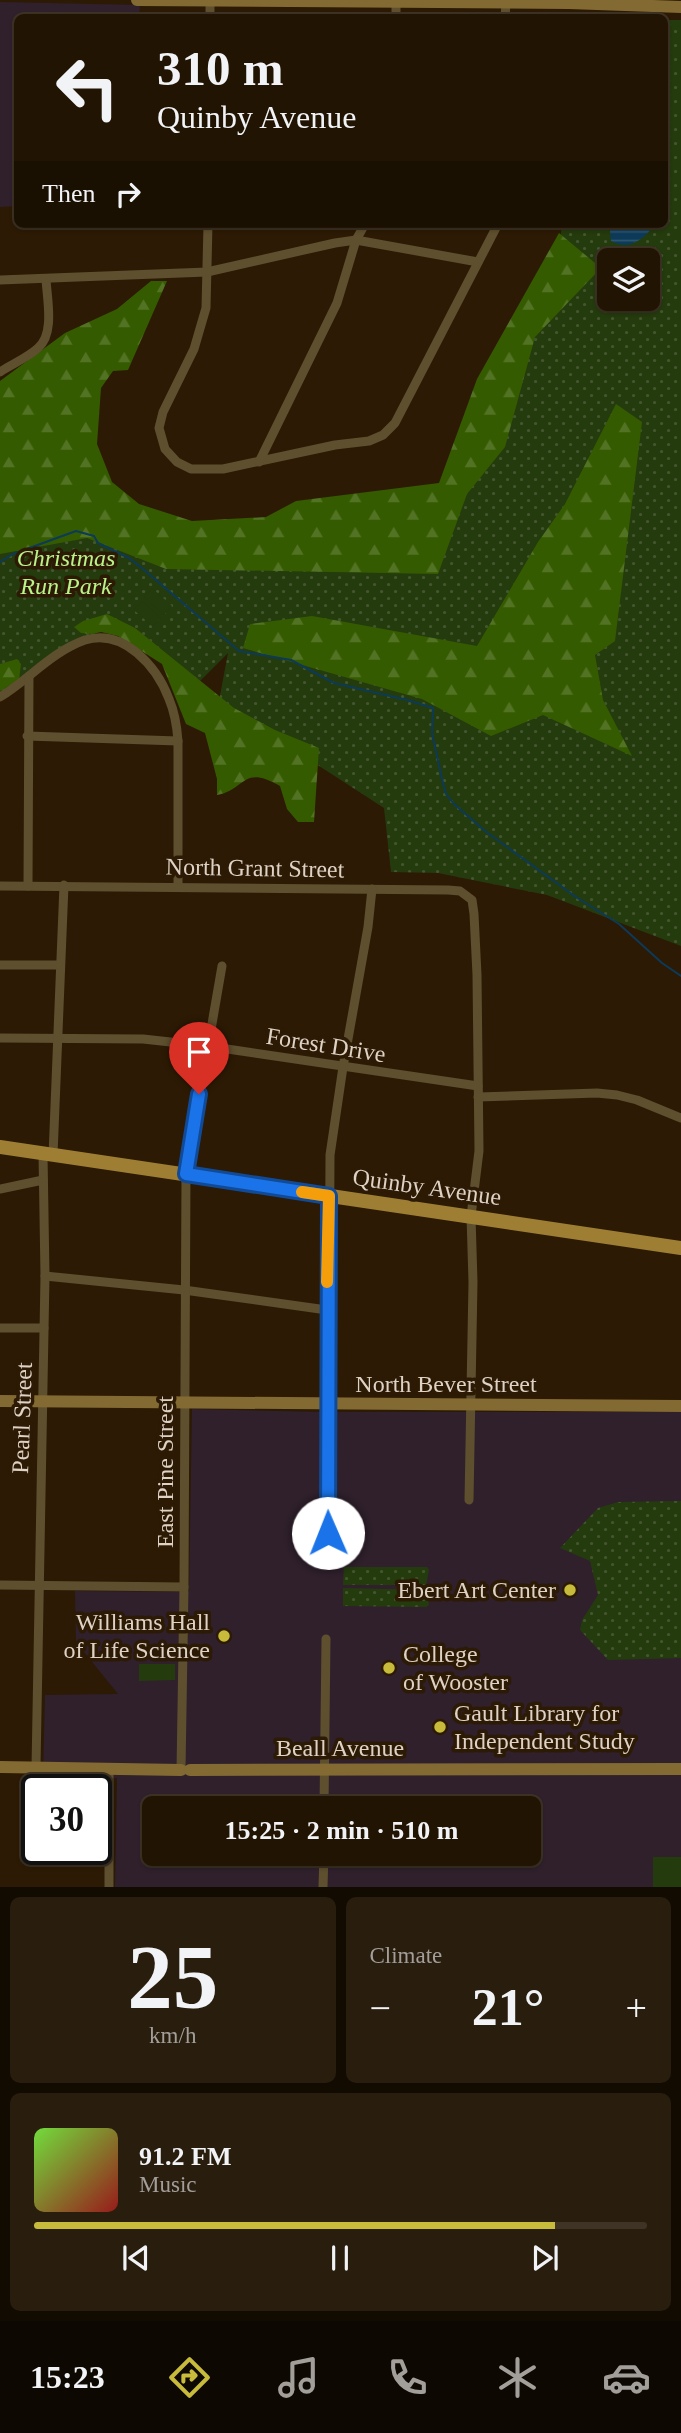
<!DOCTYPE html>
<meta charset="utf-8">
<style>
body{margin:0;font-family:"Times New Roman",serif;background:#291d0d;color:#f1f3f6;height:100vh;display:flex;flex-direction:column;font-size:26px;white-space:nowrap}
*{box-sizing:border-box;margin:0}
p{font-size:23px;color:#a29e9a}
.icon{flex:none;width:38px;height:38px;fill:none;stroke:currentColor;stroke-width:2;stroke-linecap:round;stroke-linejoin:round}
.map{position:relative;height:1887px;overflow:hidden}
.details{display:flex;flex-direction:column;gap:10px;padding:10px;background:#120b02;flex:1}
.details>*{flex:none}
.banner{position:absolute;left:14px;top:14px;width:654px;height:214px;border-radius:10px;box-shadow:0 2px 5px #0004,0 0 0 2px #3e3325;background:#211403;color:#f1f3f6;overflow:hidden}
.buttons{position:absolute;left:597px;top:248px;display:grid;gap:14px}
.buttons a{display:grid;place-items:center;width:63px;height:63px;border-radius:10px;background:#211403;box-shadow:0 2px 5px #0004,0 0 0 2px #3e3325;font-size:35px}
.speed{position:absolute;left:21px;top:1774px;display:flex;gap:14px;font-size:35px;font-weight:700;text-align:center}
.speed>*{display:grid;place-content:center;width:91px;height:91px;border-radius:50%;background:#211403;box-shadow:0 2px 5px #0004,0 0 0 2px #3e3325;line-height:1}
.speed .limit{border:4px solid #111;border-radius:10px;background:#fff;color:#111}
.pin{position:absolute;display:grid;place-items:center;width:60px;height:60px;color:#fff;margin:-72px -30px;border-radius:50% 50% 50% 0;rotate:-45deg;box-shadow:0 0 7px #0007}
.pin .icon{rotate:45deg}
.me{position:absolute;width:77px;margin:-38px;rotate:359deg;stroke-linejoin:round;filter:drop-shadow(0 0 5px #0008)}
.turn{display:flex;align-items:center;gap:24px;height:147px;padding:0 28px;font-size:32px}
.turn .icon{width:91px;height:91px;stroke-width:2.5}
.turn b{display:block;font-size:49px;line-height:60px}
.then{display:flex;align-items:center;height:66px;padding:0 28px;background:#0003;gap:14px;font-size:26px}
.big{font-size:52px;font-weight:700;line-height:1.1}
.details .card{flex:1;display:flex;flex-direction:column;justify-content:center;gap:10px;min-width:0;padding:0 24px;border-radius:10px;background:#291d0d}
.details .dial{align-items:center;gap:0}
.dial b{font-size:91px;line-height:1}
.song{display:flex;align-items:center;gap:21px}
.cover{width:84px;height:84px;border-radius:10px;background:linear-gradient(135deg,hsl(100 70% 55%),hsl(0 70% 35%))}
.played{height:7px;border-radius:4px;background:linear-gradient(90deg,#c8bb3b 85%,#3e3325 85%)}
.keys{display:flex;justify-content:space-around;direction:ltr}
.heat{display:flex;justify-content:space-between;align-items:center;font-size:38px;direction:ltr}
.details .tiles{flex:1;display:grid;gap:10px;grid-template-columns:1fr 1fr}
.card:last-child{grid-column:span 2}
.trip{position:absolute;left:142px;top:1796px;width:399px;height:70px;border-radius:10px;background:#211403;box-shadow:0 2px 5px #0004,0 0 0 2px #3e3325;font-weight:700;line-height:70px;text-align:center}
.tabs{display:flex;height:112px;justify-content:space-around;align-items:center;background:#0d0801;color:#a29e9a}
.tabs .icon{width:49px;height:49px}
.tabs .current{color:#c8bb3b}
.tabs b{font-size:32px;color:#f1f3f6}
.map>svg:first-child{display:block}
.education{fill:#2f202c;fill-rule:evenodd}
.grass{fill:url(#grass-dots);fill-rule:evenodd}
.forest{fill:url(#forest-firs)}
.garden{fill:#243b0d}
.water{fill:url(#water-rules)}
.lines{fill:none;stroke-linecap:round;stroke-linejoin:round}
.stream{stroke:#0c3a58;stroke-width:2}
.street{stroke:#5e4f2e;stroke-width:9}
.secondary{stroke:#826a32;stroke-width:12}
.primary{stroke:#9e7e33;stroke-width:14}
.route-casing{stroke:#114b97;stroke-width:18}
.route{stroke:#1a73e8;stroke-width:12}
.slow{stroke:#f59e0b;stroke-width:12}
.poi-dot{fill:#c8bb3b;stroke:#2c1a04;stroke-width:2.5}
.labels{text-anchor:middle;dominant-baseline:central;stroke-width:7;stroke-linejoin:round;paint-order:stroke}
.park-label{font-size:24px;font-style:italic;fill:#baf389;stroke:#2c1a04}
.street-label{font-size:24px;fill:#ded2c5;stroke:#2c1a04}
.poi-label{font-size:24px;fill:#ded2c5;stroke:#2c1a04;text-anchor:end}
</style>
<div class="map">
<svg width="681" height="1887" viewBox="0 0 681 1887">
<defs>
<pattern id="grass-dots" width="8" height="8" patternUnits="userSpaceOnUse" patternTransform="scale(1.75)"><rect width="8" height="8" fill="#243b0d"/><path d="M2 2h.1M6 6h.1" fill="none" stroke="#43562f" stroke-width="1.8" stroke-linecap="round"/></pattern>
<pattern id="forest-firs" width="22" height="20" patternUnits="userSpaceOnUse" patternTransform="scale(1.75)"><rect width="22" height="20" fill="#355b00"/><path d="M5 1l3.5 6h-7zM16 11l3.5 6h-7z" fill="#527224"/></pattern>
<pattern id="water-rules" width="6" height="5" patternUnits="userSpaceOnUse" patternTransform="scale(1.75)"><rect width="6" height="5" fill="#0c3a58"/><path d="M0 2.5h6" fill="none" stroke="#2f566e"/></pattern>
</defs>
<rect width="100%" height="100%" fill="#2c1a04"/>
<g class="education">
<polygon points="0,2 140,5 139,17 18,18 17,206 0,207"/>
<path d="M192 1409 321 1412H681V1887H115L117 1778 43 1777 45 1695 118 1694 76 1642 75 1591 189 1592ZM154 1808H528V1853H154Z"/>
</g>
<g class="grass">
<path d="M665 20H681V946L547 895 438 873 391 872 384 808 219 701 228 653 199 682 107 626 0 694V383L123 535 361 531 444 484 556 277 562 224H665ZM609 261H648V299H609Z"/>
<polygon points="681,1501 681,1658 608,1660 580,1630 582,1620 598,1595 590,1561 560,1548 598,1508 618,1502"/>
<polygon points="344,1567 427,1567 429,1570 426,1585 343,1585"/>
<polygon points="343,1588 427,1590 429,1605 426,1607 343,1606"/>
</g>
<g class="forest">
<polygon points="559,233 601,268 535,337 505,447 467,494 438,574 166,569 87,538 0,554 0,381 65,333 117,309 151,281 167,281 128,370 113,371 101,388 97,444 112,482 139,504 192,521 266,517 296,501 439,483 477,379"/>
<polygon points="616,404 642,422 615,641 595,655 603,700 632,756 543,715 491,736 422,699 243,648 250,624 312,616 477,646 538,542 565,504"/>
<path d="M107 614 135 628 234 708 275 730 319 748 314 822H298L287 809 280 786C242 764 246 790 217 795V779L205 733 186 724 162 664 118 636 101 632 92 634 81 633 74 627 83 621Z"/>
<polygon points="17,659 21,664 19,680 0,691 0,664"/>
</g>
<g class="garden">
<polygon points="152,588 172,606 164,615 144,597"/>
<polygon points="142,601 161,618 153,627 134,610"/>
<polygon points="139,1664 175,1664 175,1680 139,1681"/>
<rect x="653" y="1857" width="28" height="30"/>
</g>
<path class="water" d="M614 224H655C644 239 629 252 611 241L610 231Z"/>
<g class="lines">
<polyline class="stream" points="0,562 13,554 76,531 94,536 98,543 129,558 143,569 239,651 291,660 334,683 407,700 433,708 432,733 442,779 446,794 454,804 485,831 576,897 619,924 662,963 681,976"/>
<g class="street">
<polyline points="210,18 210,0"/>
<polyline points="396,18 396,0"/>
<polyline points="505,18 506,3"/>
<polyline points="208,224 206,308 194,349 163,412 159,428 165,449 177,462 191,469 223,469 335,445 369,441 383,435 395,423 498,224"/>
<polyline points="0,280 207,272 335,243 356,240 478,262"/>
<path d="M0 372C12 364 27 358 38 348 55 334 47 299 46 279"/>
<polyline points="259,462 337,303 356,240 365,224"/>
<path d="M0 697C28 680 53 651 85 640 124 628 157 667 169 699 175 713 177 727 178 741V886"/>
<polyline points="27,736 178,741"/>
<polyline points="0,886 448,890 460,891 472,900 474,914 477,975 479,1151 471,1216 473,1282 469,1500"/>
<polyline points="28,886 29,676"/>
<polyline points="0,965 60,965"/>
<polyline points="0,1038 143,1039 207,1046 478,1086"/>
<polyline points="478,1097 597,1093 617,1095 637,1100 681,1118"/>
<polyline points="53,1155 64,885"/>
<polyline points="0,1189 43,1180"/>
<polyline points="45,1276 184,1290 327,1310"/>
<polyline points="0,1328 44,1328"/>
<polyline points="328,1533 330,1155 343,1067 368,927 372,889"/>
<polyline points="0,1585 184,1587"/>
<polyline points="36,1767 45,1276 43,1154"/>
<polyline points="185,1770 181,1770 184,1587 186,1174 222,966"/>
<polyline points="324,1808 326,1639"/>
<polyline points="109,1887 109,1769"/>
<polyline points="323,1887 324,1853"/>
</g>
<g class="secondary">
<polyline points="137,0 569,3 681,7"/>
<polyline points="0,1401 681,1406"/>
<polyline points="0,1767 181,1770"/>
<polyline points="190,1770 681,1769"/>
</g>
<polyline class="primary" points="0,1147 681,1248"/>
</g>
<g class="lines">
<defs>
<polyline id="route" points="199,1094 186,1174 329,1196 328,1533"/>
</defs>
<use href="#route" class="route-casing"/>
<use href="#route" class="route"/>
<polyline class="slow" points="302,1192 329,1196 327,1282"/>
</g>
<g class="poi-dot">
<circle cx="570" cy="1590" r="7"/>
<circle cx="224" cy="1636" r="7"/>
<circle cx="389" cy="1668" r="7"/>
<circle cx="440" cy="1727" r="7"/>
</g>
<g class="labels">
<g class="park-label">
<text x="66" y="558">Christmas<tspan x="66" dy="28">Run Park</tspan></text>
</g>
<g class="street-label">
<text transform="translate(255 868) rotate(1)">North Grant Street</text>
<text transform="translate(326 1045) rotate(9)">Forest Drive</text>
<text transform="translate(427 1187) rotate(8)">Quinby Avenue</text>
<text x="446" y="1384">North Bever Street</text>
<text transform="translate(22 1418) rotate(-88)">Pearl Street</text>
<text transform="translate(165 1472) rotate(-90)">East Pine Street</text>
<text x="340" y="1748">Beall Avenue</text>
</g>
<g class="poi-label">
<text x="556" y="1590">Ebert Art Center</text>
<text x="210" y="1622">Williams Hall<tspan x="210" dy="28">of Life Science</tspan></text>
<text x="403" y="1654" text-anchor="start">College<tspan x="403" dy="28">of Wooster</tspan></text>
<text x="454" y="1713" text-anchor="start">Gault Library for<tspan x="454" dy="28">Independent Study</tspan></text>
</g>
</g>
</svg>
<div class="buttons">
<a><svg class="icon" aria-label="layers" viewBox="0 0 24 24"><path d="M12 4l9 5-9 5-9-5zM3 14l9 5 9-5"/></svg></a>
</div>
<div class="speed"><div class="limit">30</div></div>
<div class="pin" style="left:199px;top:1094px;background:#d93025"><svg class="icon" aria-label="arrive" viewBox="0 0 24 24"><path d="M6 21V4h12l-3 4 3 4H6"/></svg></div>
<svg class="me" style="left:328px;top:1533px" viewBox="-20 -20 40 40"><circle r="19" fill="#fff"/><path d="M0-13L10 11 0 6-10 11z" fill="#1a73e8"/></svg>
<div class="trip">15:25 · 2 min · 510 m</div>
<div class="banner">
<div class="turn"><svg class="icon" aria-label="left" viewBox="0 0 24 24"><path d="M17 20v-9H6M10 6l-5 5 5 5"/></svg><div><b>310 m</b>Quinby Avenue</div></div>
<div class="then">Then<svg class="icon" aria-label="right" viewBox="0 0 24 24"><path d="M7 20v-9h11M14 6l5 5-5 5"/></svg></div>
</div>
</div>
<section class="details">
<div class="tiles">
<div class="card dial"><b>25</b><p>km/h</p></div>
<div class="card"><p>Climate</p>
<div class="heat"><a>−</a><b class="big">21°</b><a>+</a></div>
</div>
<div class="card">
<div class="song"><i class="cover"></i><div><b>91.2 FM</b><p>Music</p></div></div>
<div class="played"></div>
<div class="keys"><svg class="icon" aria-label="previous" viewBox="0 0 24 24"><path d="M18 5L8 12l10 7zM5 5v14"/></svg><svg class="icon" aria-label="pause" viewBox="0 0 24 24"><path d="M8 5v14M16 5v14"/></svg><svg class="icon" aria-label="next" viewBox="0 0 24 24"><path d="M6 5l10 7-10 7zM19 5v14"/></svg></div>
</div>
</div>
</section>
<nav class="tabs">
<b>15:23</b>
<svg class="icon current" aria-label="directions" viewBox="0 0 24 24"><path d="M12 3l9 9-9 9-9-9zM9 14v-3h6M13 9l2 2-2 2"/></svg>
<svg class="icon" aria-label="music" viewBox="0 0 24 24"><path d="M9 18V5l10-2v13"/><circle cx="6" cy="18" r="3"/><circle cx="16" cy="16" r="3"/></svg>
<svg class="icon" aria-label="phone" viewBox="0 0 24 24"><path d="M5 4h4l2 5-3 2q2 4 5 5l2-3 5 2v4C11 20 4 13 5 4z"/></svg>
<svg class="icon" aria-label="climate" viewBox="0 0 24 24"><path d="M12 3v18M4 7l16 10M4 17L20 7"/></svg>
<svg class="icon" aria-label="car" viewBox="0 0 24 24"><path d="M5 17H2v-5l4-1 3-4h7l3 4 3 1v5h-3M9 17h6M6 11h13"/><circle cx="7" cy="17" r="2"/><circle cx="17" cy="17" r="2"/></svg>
</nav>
